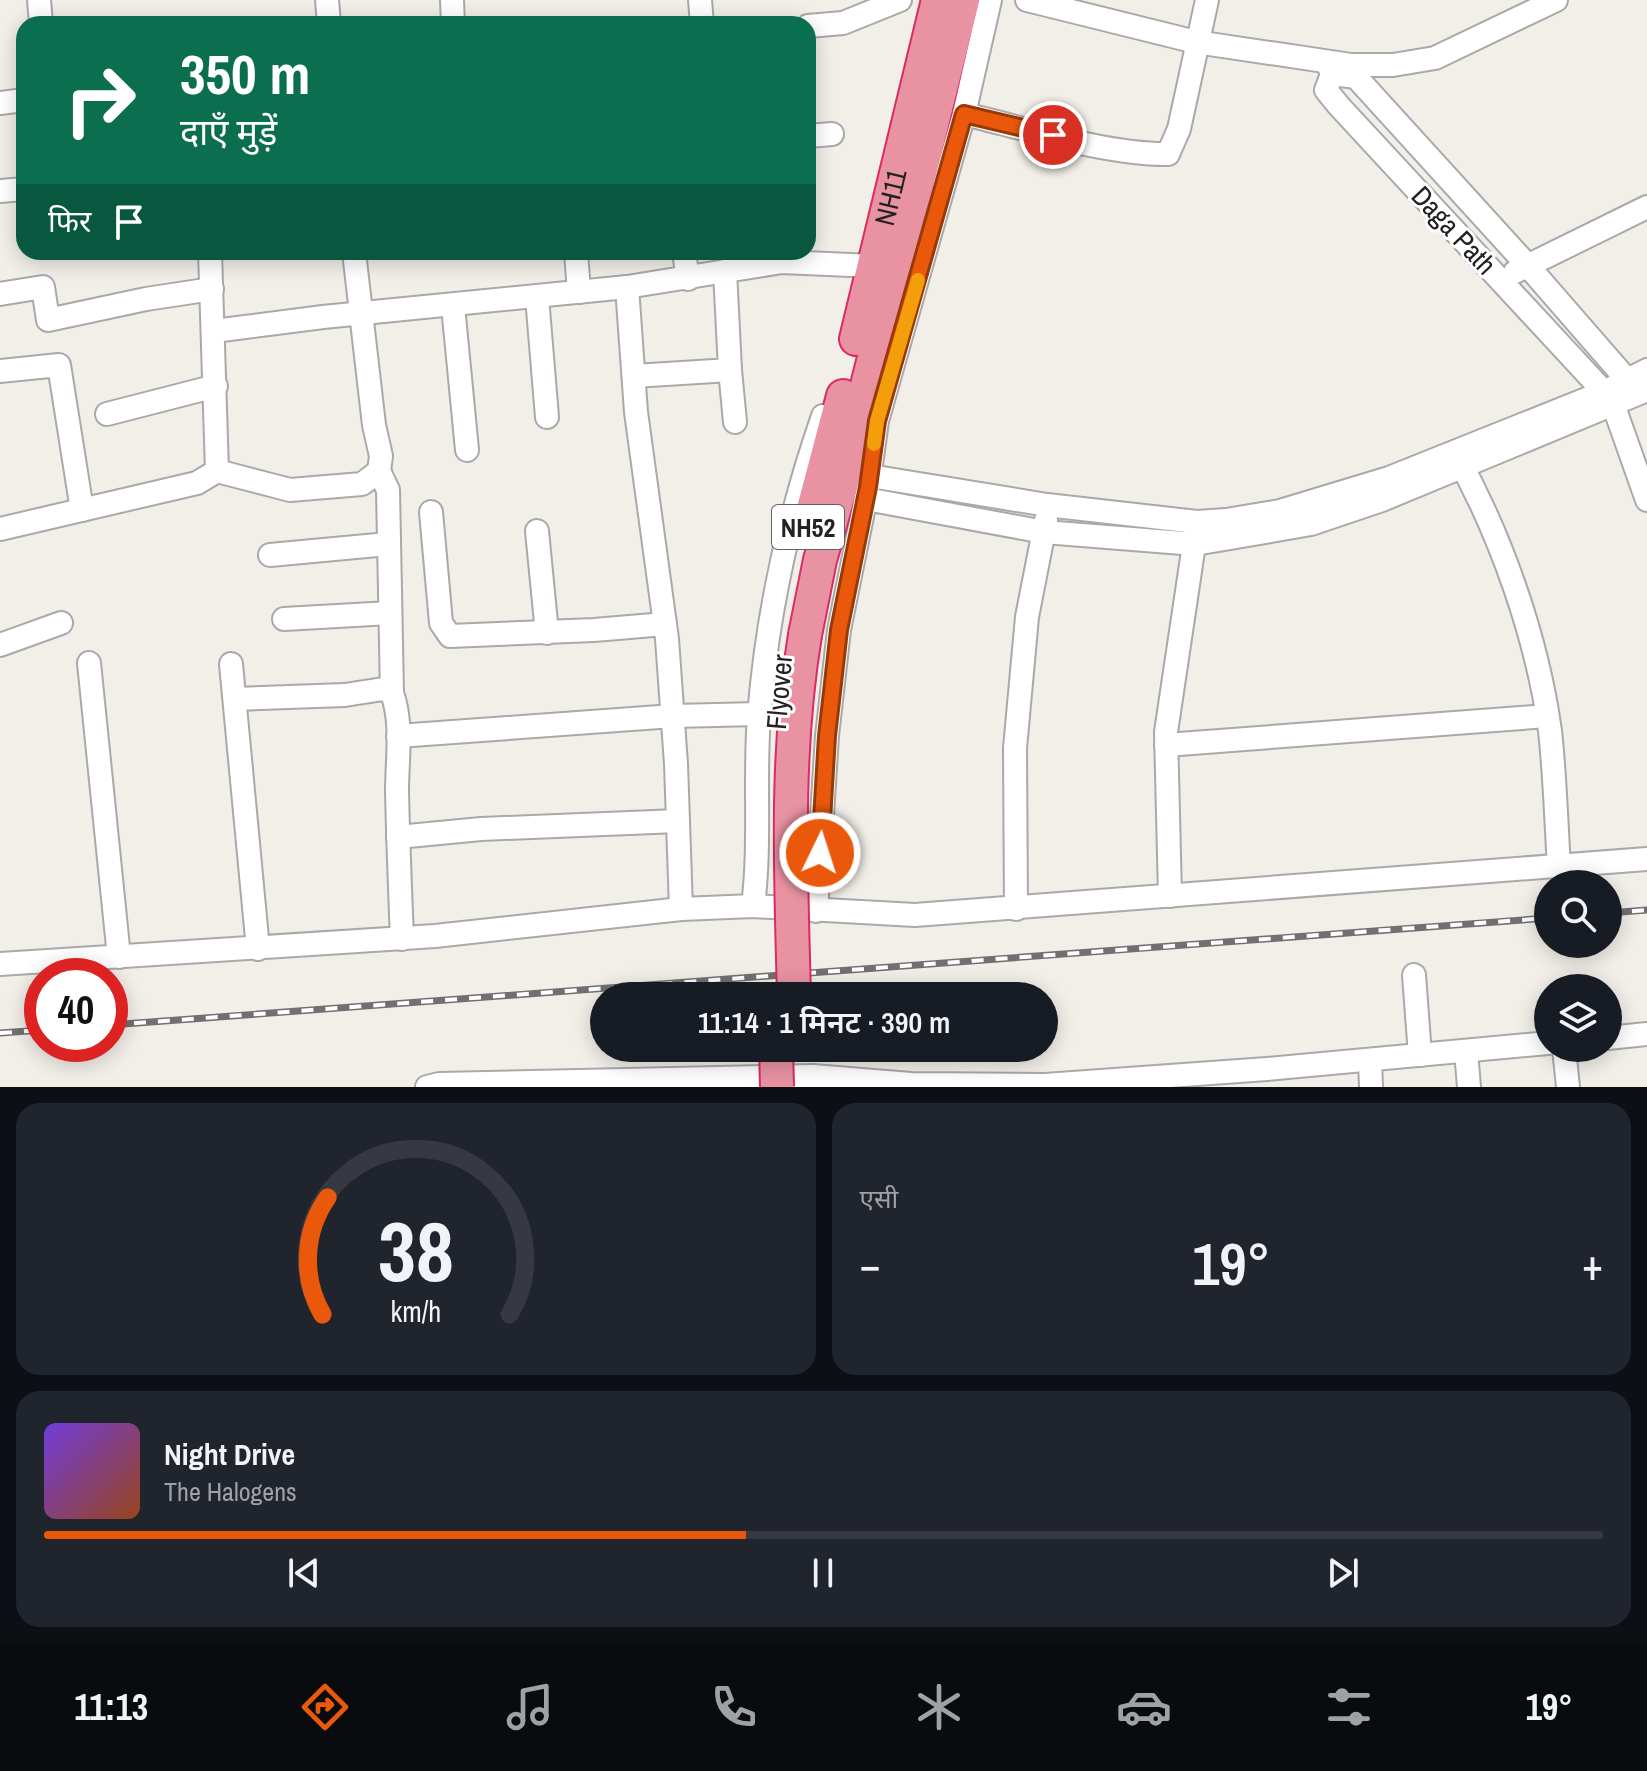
<!DOCTYPE html>
<html lang="hi">
<meta charset="utf-8">
<style>
body{margin:0;font-family:"Archivo Narrow","Noto Sans Devanagari",sans-serif;background:#20242c;color:#f1f3f6;height:100vh;display:flex;flex-direction:column;font-size:30px;white-space:nowrap}
*{box-sizing:border-box;margin:0}
p{font-size:26px;color:#9ea1a6}
.icon{flex:none;width:44px;height:44px;fill:none;stroke:currentColor;stroke-width:2;stroke-linecap:round;stroke-linejoin:round}
.map{position:relative;height:1087px;overflow:hidden}
.drawer{display:flex;flex-direction:column;gap:16px;padding:16px;background:#0d0f14;flex:1}
.drawer>*{flex:none}
.guide{position:absolute;left:16px;top:16px;width:800px;height:244px;border-radius:24px;box-shadow:0 4px 20px #0003;background:#0b6e4f;color:#fff;overflow:hidden}
.buttons{position:absolute;left:1534px;top:870px;display:grid;gap:16px}
.buttons a{display:grid;place-items:center;width:88px;height:88px;border-radius:50%;background:#171b24;box-shadow:0 4px 20px #0003;font-size:40px}
.speed{position:absolute;left:24px;top:958px;display:flex;gap:16px;font-size:40px;font-weight:700;text-align:center}
.speed>*{display:grid;place-content:center;width:104px;height:104px;border-radius:50%;background:#171b24;box-shadow:0 4px 20px #0003;line-height:1}
.speed .limit{border:12px solid #d22;background:#fff;color:#111}
.pin{position:absolute;display:grid;place-items:center;width:68px;height:68px;color:#fff;margin:-34px;border:4px solid #fff;border-radius:50%;box-shadow:0 2px 8px #0007}
.me{position:absolute;width:88px;margin:-44px;rotate:4deg;stroke-linejoin:round;filter:drop-shadow(0 0 6px #0008)}
.turn{display:flex;align-items:center;gap:28px;height:168px;padding:0 32px;font-size:36px}
.turn .icon{width:104px;height:104px;stroke-width:2.5}
.turn b{display:block;font-size:56px;line-height:68px}
.then{display:flex;align-items:center;height:76px;padding:0 32px;background:#0003;gap:16px;font-size:30px}
.big{font-size:60px;font-weight:600;line-height:1.1}
.drawer .widget{flex:1;display:flex;flex-direction:column;justify-content:center;gap:12px;min-width:0;padding:0 28px;border-radius:24px;background:#20242c}
.drawer .dial{align-items:center;gap:0}
.dial svg{height:208px;overflow:visible;fill:none;stroke:#363941;stroke-width:7;stroke-linecap:round;text-anchor:middle}
.dial text{fill:#f1f3f6;stroke:none}
.song{display:flex;align-items:center;gap:24px}
.cover{width:96px;height:96px;border-radius:12px;background:linear-gradient(135deg,hsl(260 70% 55%),hsl(20 70% 35%))}
.played{height:8px;border-radius:4px;background:linear-gradient(90deg,#ea580c 45%,#363941 45%)}
.keys{display:flex;justify-content:space-around;direction:ltr}
.heat{display:flex;justify-content:space-between;align-items:center;font-size:44px;direction:ltr}
.drawer .tiles{flex:1;display:grid;gap:16px;grid-template-columns:1fr 1fr}
.widget:last-child{grid-column:span 2}
.trip{position:absolute;left:590px;top:982px;width:468px;height:80px;border-radius:40px;background:#171b24;box-shadow:0 4px 20px #0003;font-weight:600;line-height:80px;text-align:center}
.menu{display:flex;height:128px;justify-content:space-around;align-items:center;background:#090b0e;color:#9ea1a6}
.menu .icon{width:56px;height:56px}
.menu .active{color:#ea580c}
.menu b{font-size:36px;color:#f1f3f6}
.map>svg:first-child{display:block}
.lines{fill:none;stroke-linecap:round;stroke-linejoin:round}
.minor-casing{stroke:#a9a9a9;stroke-width:26}
.highway-casing{stroke:#dc2a67;stroke-width:36}
.minor{stroke:#fff;stroke-width:22}
.highway{stroke:#e892a2;stroke-width:32}
.rail-casing{stroke:#707070;stroke-width:7}
.rail{stroke:#fff;stroke-width:4;stroke-dasharray:12;stroke-linecap:butt}
.highway-bridge-casing{stroke:#dc2a67;stroke-width:36;stroke-linecap:butt}
.highway-bridge{stroke:#e892a2;stroke-width:32}
.route-casing{stroke:#983908;stroke-width:20}
.route{stroke:#ea580c;stroke-width:14}
.slow{stroke:#f59e0b;stroke-width:14}
.labels{text-anchor:middle;dominant-baseline:central;stroke-width:6;stroke-linejoin:round;paint-order:stroke}
.shield{fill:#fff;stroke:#646464;stroke-width:2}
.shield-label{font-size:26px;font-weight:bold;fill:#222}
.street-label{font-size:28px;fill:#222;stroke:#fff}
</style>
<div class="map">
<svg width="1647" height="1087" viewBox="0 0 1647 1087">
<rect width="100%" height="100%" fill="#f2efe9"/>
<g class="lines">
<defs>
<g id="minor">
<polyline points="39,0 41,24"/>
<polyline points="327,0 329,24"/>
<polyline points="452,0 453,24"/>
<polyline points="700,0 702,24"/>
<polyline points="1027,0 1196,42 1351,65 1393,65 1435,58 1556,0"/>
<polyline points="808,26 843,23 900,0"/>
<polyline points="1327,62 1332,74 1326,90 1339,106 1604,392 1613,404 1647,500"/>
<polyline points="1333,74 1356,77 1528,266 1635,389"/>
<polyline points="0,103 24,100"/>
<path d="M964 114C1025 128 1107 155 1168 154L1179 129 1207 0"/>
<polyline points="808,136 832,134"/>
<polyline points="0,191 24,189"/>
<polyline points="576,252 579,292"/>
<polyline points="684,252 688,279"/>
<polyline points="1515,272 1647,207"/>
<polyline points="627,287 636,412 667,639 676,764 681,909"/>
<polyline points="0,294 43,287 48,320 146,299 212,289"/>
<polyline points="537,297 547,417"/>
<polyline points="453,306 467,450"/>
<polyline points="214,331 323,317 627,287 782,262 873,266"/>
<polyline points="730,370 735,422"/>
<polyline points="0,371 59,365 82,510"/>
<polyline points="634,376 730,370 725,271"/>
<polyline points="107,414 216,386"/>
<path d="M1455 453C1501 535 1537 637 1550 731 1555 775 1556 821 1559 866"/>
<polyline points="217,471 290,490 362,484 379,471 381,456 374,425 354,252"/>
<path d="M379 471 388 490 392 693C403 723 397 760 397 791 398 840 400 889 402 939"/>
<polyline points="870,476 1047,505 1197,522 1226,520 1280,511 1389,478 1604,392 1647,370"/>
<polyline points="866,499 1044,532 1195,544 1311,524 1382,500 1647,390"/>
<polyline points="431,512 441,623 450,636 594,630 665,624"/>
<polyline points="0,529 197,483 217,471 210,252"/>
<polyline points="537,531 547,633"/>
<polyline points="270,555 388,544"/>
<polyline points="284,619 390,613"/>
<polyline points="0,645 61,623"/>
<polyline points="89,663 119,957"/>
<polyline points="231,664 258,949"/>
<polyline points="235,699 345,695 383,689 392,693"/>
<polyline points="398,736 673,716 759,714"/>
<polyline points="1166,745 1547,716"/>
<polyline points="398,837 481,829 678,821"/>
<polyline points="1170,896 1166,732 1196,531"/>
<path d="M753 906C761 843 754 779 759 716 767 615 790 511 823 416"/>
<polyline points="1016,909 1015,748 1027,617 1046,520"/>
<polyline points="816,911 827,736 839,630 868,487 877,421 964,114 990,0"/>
<polyline points="0,964 435,936 681,909 753,906 915,915 1647,859"/>
<polyline points="1414,975 1420,1055"/>
<polyline points="1608,1038 1647,1034"/>
<polyline points="1564,1048 1568,1087"/>
<polyline points="1466,1051 1469,1087"/>
<polyline points="1370,1060 1371,1087"/>
<polyline points="427,1087 439,1084 813,1076 911,1084 1045,1085 1267,1069 1548,1043"/>
</g>
<g id="highway">
<path id="s1" d="M856 339 938 0"/>
<polyline points="812,513 843,396"/>
<polyline points="805,635 820,560 849,458 963,0"/>
</g>
</defs>
<use href="#minor" class="minor-casing"/>
<use href="#highway" class="highway-casing"/>
<use href="#minor" class="minor"/>
<use href="#highway" class="highway"/>
<defs>
<g id="rail">
<polyline points="1608,913 1647,910"/>
<polyline points="110,1025 1548,918"/>
<polyline points="0,1033 42,1030"/>
</g>
</defs>
<use href="#rail" class="rail-casing"/>
<use href="#rail" class="rail"/>
<defs>
<g id="highway-bridge">
<path d="M794 996C791 875 785 755 805 635"/>
<polyline points="776,1048 777,1087"/>
</g>
</defs>
<use href="#highway-bridge" class="highway-bridge-casing"/>
<use href="#highway-bridge" class="highway-bridge"/>
</g>
<g class="lines">
<defs>
<polyline id="route" points="820,853 827,736 839,630 868,487 877,421 964,114 1053,135"/>
</defs>
<use href="#route" class="route-casing"/>
<use href="#route" class="route"/>
<polyline class="slow" points="874,444 877,421 918,280"/>
</g>
<g class="labels">
<rect class="shield" x="772" y="505" width="72" height="44" rx="6"/>
<g class="shield-label">
<text x="808" y="527">NH52</text>
</g>
<g class="street-label">
<text stroke="none"><textPath href="#s1" startOffset="146">NH11</textPath></text>
<text transform="translate(1454 230) rotate(47)">Daga Path</text>
<text transform="translate(779 692) rotate(-85)">Flyover</text>
</g>
</g>
</svg>
<div class="buttons">
<a><svg class="icon" aria-label="search" viewBox="0 0 24 24"><circle cx="10" cy="10" r="6"/><path d="M15 15l6 6"/></svg></a>
<a><svg class="icon" aria-label="layers" viewBox="0 0 24 24"><path d="M12 4l9 5-9 5-9-5zM3 14l9 5 9-5"/></svg></a>
</div>
<div class="speed"><div class="limit">40</div></div>
<div class="pin" style="left:1053px;top:135px;background:#d93025"><svg class="icon" aria-label="arrive" viewBox="0 0 24 24"><path d="M6 21V4h12l-3 4 3 4H6"/></svg></div>
<svg class="me" style="left:820px;top:853px" viewBox="-20 -20 40 40"><circle r="17" fill="#ea580c" stroke="#fff" stroke-width="3"/><path d="M0-11L8 9 0 5-8 9z" fill="#fff"/></svg>
<div class="trip">11:14 · 1 मिनट · 390 m</div>
<div class="guide">
<div class="turn"><svg class="icon" aria-label="right" viewBox="0 0 24 24"><path d="M7 20v-9h11M14 6l5 5-5 5"/></svg><div><b>350 m</b>दाएँ मुड़ें</div></div>
<div class="then">फिर<svg class="icon" aria-label="arrive" viewBox="0 0 24 24"><path d="M6 21V4h12l-3 4 3 4H6"/></svg></div>
</div>
</div>
<section class="drawer">
<div class="tiles">
<div class="widget dial"><svg viewBox="0 0 100 80">
<path d="M14 69A42 42 0 1 1 86 69"/>
<path d="M14 69A42 42 0 0 1 16 24" stroke="#ea580c"/>
<text x="50" y="56" font-size="32" font-weight="700">38</text>
<text x="50" y="72" font-size="11">km/h</text>
</svg></div>
<div class="widget"><p>एसी</p>
<div class="heat"><a>−</a><b class="big">19°</b><a>+</a></div>
</div>
<div class="widget">
<div class="song"><i class="cover"></i><div><b>Night Drive</b><p>The Halogens</p></div></div>
<div class="played"></div>
<div class="keys"><svg class="icon" aria-label="previous" viewBox="0 0 24 24"><path d="M18 5L8 12l10 7zM5 5v14"/></svg><svg class="icon" aria-label="pause" viewBox="0 0 24 24"><path d="M8 5v14M16 5v14"/></svg><svg class="icon" aria-label="next" viewBox="0 0 24 24"><path d="M6 5l10 7-10 7zM19 5v14"/></svg></div>
</div>
</div>
</section>
<nav class="menu">
<b>11:13</b>
<svg class="icon active" aria-label="directions" viewBox="0 0 24 24"><path d="M12 3l9 9-9 9-9-9zM9 14v-3h6M13 9l2 2-2 2"/></svg>
<svg class="icon" aria-label="music" viewBox="0 0 24 24"><path d="M9 18V5l10-2v13"/><circle cx="6" cy="18" r="3"/><circle cx="16" cy="16" r="3"/></svg>
<svg class="icon" aria-label="phone" viewBox="0 0 24 24"><path d="M5 4h4l2 5-3 2q2 4 5 5l2-3 5 2v4C11 20 4 13 5 4z"/></svg>
<svg class="icon" aria-label="climate" viewBox="0 0 24 24"><path d="M12 3v18M4 7l16 10M4 17L20 7"/></svg>
<svg class="icon" aria-label="car" viewBox="0 0 24 24"><path d="M5 17H2v-5l4-1 3-4h7l3 4 3 1v5h-3M9 17h6M6 11h13"/><circle cx="7" cy="17" r="2"/><circle cx="17" cy="17" r="2"/></svg>
<svg class="icon" aria-label="filters" viewBox="0 0 24 24"><path d="M4 7h16M4 17h16"/><circle cx="9" cy="7" r="2"/><circle cx="15" cy="17" r="2"/></svg>
<b>19°</b>
</nav>
